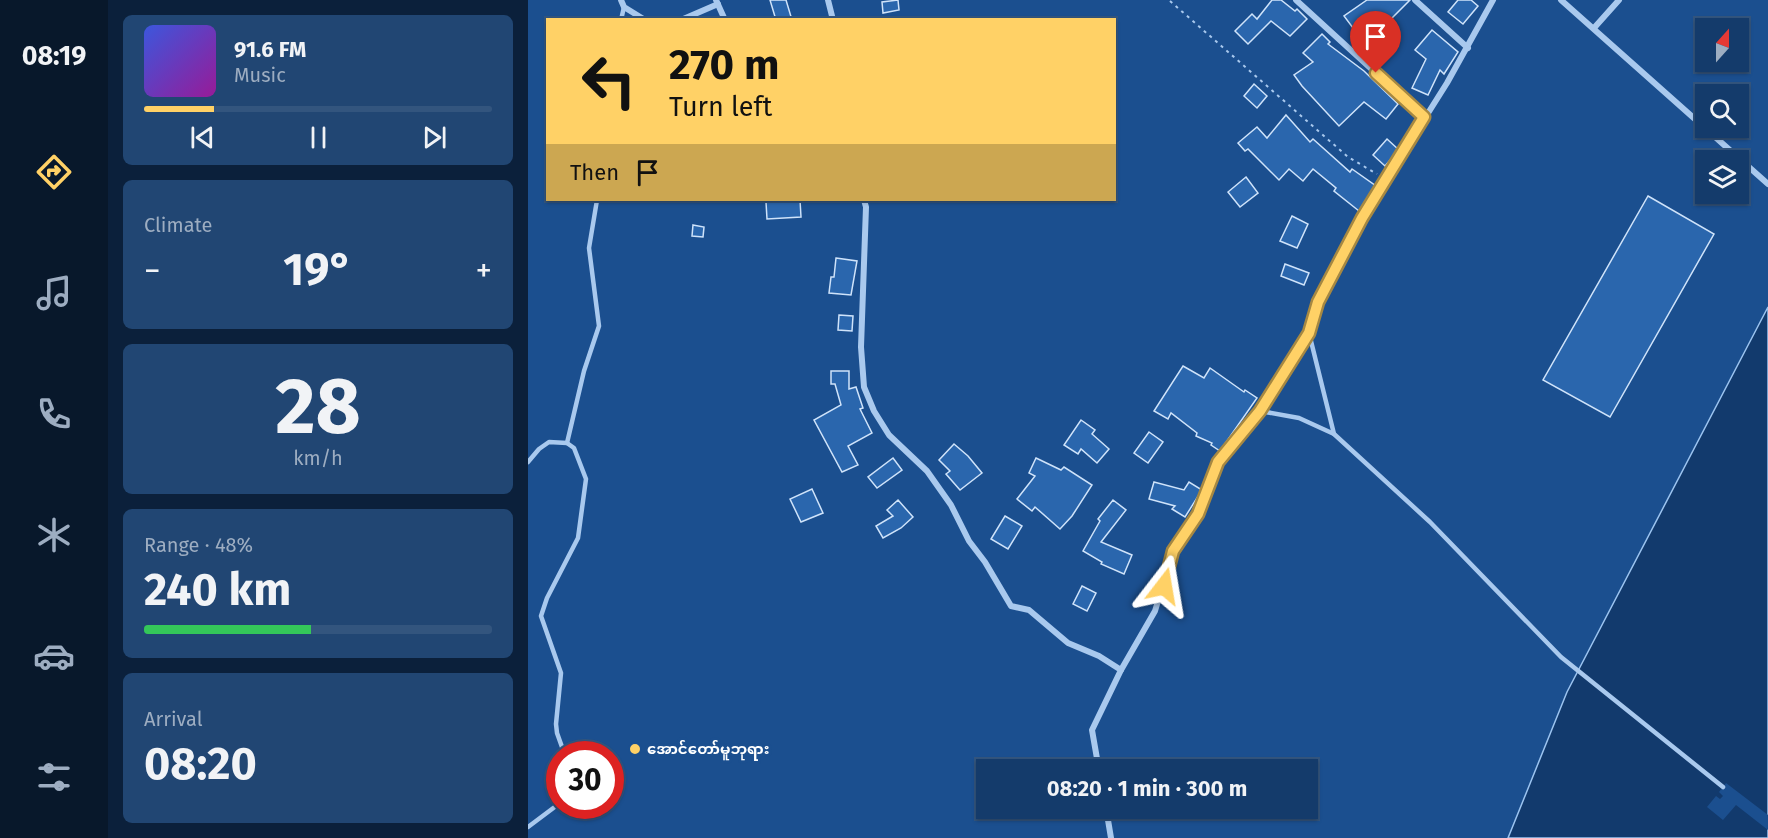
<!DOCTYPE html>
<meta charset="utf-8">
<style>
body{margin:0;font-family:"Fira Sans","Noto Sans Myanmar",sans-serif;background:#214673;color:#f1f3f6;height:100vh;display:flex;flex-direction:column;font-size:22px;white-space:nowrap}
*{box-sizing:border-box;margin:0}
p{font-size:20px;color:#9dadc1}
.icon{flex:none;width:33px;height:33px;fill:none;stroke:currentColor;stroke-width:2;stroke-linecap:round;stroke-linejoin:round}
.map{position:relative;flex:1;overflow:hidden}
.drawer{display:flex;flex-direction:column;gap:15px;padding:15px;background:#0b203b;width:420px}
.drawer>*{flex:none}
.banner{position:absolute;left:18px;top:18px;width:570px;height:183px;border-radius:0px;box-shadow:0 2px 4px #0004,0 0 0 2px #33557e;background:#ffd166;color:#111;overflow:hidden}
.needle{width:39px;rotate:21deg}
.fabs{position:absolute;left:1167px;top:18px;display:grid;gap:12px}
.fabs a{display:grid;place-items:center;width:54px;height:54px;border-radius:0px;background:#143b6b;box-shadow:0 2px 4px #0004,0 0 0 2px #33557e;font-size:30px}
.speed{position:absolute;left:18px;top:741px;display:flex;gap:12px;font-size:30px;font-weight:700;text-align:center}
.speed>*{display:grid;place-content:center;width:78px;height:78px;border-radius:50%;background:#143b6b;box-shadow:0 2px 4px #0004,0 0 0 2px #33557e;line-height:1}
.speed .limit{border:9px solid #d22;background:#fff;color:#111}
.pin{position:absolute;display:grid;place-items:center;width:51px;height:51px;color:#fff;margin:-62px -26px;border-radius:50% 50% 50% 0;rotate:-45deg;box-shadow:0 0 6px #0007}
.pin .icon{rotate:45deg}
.me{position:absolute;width:66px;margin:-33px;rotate:14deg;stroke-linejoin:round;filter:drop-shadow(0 0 4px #0008)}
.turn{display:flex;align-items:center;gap:21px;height:126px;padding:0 24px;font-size:27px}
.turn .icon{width:78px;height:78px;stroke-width:2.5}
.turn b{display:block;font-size:42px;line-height:51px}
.then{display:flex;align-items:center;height:57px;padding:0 24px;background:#0003;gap:12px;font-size:22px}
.big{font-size:45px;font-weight:700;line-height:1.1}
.drawer .card{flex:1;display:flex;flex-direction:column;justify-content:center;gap:9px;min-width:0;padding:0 21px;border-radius:9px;background:#214673}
.drawer .dial{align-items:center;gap:0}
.dial b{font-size:78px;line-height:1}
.song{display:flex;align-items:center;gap:18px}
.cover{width:72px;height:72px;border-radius:9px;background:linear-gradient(135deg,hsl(230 70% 55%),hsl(300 70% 35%))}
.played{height:6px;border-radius:3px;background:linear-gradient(90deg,#ffd166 20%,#33557e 20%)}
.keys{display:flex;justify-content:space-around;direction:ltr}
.heat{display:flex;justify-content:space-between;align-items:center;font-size:33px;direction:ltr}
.charge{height:9px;border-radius:4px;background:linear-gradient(90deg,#34c759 48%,#33557e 0)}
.trip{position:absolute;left:448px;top:759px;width:342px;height:60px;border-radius:0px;background:#143b6b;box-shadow:0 2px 4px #0004,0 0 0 2px #33557e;font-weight:700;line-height:60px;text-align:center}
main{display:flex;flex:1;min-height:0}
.dock{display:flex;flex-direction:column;width:108px;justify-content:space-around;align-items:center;background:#08182b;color:#9dadc1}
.dock .icon{width:42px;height:42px}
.dock .active{color:#ffd166}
.dock b{font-size:27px;color:#f1f3f6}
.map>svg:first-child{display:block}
.water{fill:#123a6d;stroke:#9cc4f0;stroke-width:1.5}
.pier{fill:#1b4f8f}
.building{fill:#2a66ad;stroke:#cfe3fa;stroke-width:1.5}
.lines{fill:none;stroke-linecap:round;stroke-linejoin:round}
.path{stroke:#a9c9ee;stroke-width:2;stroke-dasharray:3 4.5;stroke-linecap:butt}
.lane{stroke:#a9c9ee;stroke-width:4.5}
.street{stroke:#a9c9ee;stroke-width:6}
.route-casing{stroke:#a68842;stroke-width:15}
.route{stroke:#ffd166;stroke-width:10}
.poi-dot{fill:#ffd166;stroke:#1b4f8f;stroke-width:2}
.labels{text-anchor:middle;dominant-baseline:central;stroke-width:6;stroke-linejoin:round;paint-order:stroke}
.poi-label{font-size:15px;font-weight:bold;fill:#fff;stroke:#1b4f8f;text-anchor:start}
</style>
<main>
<nav class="dock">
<b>08:19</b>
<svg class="icon active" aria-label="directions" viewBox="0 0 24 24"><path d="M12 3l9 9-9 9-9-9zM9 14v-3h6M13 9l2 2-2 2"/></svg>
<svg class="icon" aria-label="music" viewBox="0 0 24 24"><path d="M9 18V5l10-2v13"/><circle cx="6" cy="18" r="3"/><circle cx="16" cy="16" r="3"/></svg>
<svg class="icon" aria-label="phone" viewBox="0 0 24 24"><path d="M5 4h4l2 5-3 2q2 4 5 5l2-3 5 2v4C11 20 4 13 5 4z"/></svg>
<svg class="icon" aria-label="climate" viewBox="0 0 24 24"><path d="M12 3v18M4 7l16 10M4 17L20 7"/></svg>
<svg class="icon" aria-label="car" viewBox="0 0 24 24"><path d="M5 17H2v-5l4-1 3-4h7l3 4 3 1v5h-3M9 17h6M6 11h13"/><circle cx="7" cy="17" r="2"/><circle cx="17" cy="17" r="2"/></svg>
<svg class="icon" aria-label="filters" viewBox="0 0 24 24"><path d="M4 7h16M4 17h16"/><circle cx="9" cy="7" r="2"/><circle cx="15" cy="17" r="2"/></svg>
</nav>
<section class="drawer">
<div class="card">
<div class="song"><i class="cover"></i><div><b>91.6 FM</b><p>Music</p></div></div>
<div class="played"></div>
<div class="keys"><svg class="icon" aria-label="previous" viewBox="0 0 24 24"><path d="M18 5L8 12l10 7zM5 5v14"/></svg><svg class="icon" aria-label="pause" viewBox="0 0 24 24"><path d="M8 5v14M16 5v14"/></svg><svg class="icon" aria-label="next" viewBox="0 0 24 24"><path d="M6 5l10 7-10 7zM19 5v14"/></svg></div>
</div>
<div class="card"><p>Climate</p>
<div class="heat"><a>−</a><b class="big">19°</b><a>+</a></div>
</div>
<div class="card dial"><b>28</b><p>km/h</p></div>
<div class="card"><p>Range · 48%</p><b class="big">240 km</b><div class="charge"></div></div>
<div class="card"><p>Arrival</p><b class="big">08:20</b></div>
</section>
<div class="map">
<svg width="1240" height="838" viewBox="0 0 1240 838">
<rect width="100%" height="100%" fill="#1b4f8f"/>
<polygon class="water" points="1240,307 1240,838 980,838 1039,692"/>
<polygon class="pier" points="1198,783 1240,815 1240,830 1208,805 1195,820 1179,807 1188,796 1192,799 1195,796 1191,792"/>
<g class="building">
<polygon points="242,0 258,0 264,20 248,20"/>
<polygon points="370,0 371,10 355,13 354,2"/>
<polygon points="744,0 753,0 767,11 769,9 779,19 762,36 743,21 720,44 707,31 724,14 729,19"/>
<polygon points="839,0 882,0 855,27 865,38 852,49 831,24 825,28 816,16"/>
<polygon points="930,0 943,0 950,6 935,24 920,12"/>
<polygon points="904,30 930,52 916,74 912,70 900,95 884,88 898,59 887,50"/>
<polygon points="794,34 802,42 800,44 836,71 870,104 858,119 836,102 811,126 774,86 766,75 785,62 775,53"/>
<polygon points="726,84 739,96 729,108 716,96"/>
<polygon points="758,115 782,142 785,139 822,172 824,169 848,186 831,211 806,191 808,188 785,169 775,181 761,169 751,180 720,149 717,151 710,143 729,127 739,138"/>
<polygon points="859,139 871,150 857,166 845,155"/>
<polygon points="718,177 730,193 712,207 700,192"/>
<polygon points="1120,196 1186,234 1082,417 1015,380"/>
<polygon points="272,200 273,217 239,219 238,202"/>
<polygon points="764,216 780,224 769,248 752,241"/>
<polygon points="165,225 176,227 175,237 164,236"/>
<polygon points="308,258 329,261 323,295 301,293 303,277 306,277"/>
<polygon points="757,264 781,273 776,285 753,276"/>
<polygon points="311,315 325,316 324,331 310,330"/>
<polygon points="655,366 676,378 682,368 716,392 717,390 729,398 692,451 683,445 684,443 668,436 669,433 643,413 640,419 626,411"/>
<polygon points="303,371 321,371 321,389 328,387 335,408 332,409 344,433 320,446 330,465 314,472 286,420 313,405 307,384 303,384"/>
<polygon points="553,420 567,430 564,434 581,449 569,463 553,449 550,454 536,445"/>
<polygon points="621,432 635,442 620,463 606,453"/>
<polygon points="426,444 440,456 454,473 432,490 418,474 422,471 411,460"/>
<polygon points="365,458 374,470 349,488 340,477"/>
<polygon points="508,458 533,470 536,467 564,485 544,516 532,529 507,507 504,511 489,499 507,476 501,473"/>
<polygon points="626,482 656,490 661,482 674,490 657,517 644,509 647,506 621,499"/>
<polygon points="284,489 295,513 273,522 262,499"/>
<polygon points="370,500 385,517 373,528 355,538 348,526 365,516 359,510"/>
<polygon points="585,500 598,510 573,542 604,555 596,574 573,564 574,562 555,551 572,521 570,519"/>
<polygon points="477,516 494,526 480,549 463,539"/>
<polygon points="554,586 568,593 559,611 545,604"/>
</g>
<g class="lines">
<polyline class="path" points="642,1 820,157 849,174"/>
<g class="lane">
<polyline points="93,20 96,7"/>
<polyline points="781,333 806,434 902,522 1033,657 1195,787"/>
<polyline points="732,411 771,418 806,434"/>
<polyline points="39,443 56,371 71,326 61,248 69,200"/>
<polyline points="0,462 11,449 21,442 39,443 46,448 58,479 50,538 19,598 13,616 33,673 28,724 29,733 34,747 43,754"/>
<polyline points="0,827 32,803"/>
</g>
<g class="street">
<polyline points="93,0 96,7 117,20"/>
<polyline points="188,0 197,20"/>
<polyline points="300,0 305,20"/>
<polyline points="768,0 896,117"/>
<polyline points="887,0 940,48"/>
<polyline points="1033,0 1240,184"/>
<polyline points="153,20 190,4"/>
<polyline points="1066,28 1091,0"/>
<polyline points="336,200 338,207 333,347 336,387 346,411 361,435 399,471 423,505 441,541 457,562 483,606 501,610 540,643 571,656 593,670 564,730 571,770"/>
<polyline points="593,670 627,611 645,551 670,514 690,462 732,411 781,333 790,301 834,218 919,83 965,0"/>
<polyline points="578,808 583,838"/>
</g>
</g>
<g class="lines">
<defs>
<polyline id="route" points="636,586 645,551 670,514 690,462 732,411 781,333 790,302 834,218 896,117 848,73"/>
</defs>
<use href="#route" class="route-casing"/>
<use href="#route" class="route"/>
</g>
<circle class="poi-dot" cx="107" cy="749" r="6"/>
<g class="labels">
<g class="poi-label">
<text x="119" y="749">အောင်တော်မူဘုရား</text>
</g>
</g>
</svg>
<div class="fabs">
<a><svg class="needle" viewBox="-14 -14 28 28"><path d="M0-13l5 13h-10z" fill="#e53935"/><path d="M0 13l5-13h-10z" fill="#9dadc1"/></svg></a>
<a><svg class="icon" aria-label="search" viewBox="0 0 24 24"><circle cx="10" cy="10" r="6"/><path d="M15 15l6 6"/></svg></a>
<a><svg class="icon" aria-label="layers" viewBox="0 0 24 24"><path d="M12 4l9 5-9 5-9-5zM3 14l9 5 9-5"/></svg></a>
</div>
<div class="speed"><div class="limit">30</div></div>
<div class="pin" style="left:848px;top:73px;background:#d93025"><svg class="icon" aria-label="arrive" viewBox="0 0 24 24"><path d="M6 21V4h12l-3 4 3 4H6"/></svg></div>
<svg class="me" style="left:636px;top:586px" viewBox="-20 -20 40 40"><path d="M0-17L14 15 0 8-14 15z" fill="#ffd166" stroke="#fff" stroke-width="4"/></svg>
<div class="trip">08:20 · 1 min · 300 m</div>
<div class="banner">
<div class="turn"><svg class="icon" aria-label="left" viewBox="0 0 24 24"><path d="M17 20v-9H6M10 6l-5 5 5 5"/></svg><div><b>270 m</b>Turn left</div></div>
<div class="then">Then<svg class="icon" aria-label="arrive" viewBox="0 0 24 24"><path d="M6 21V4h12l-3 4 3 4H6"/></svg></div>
</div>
</div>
</main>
